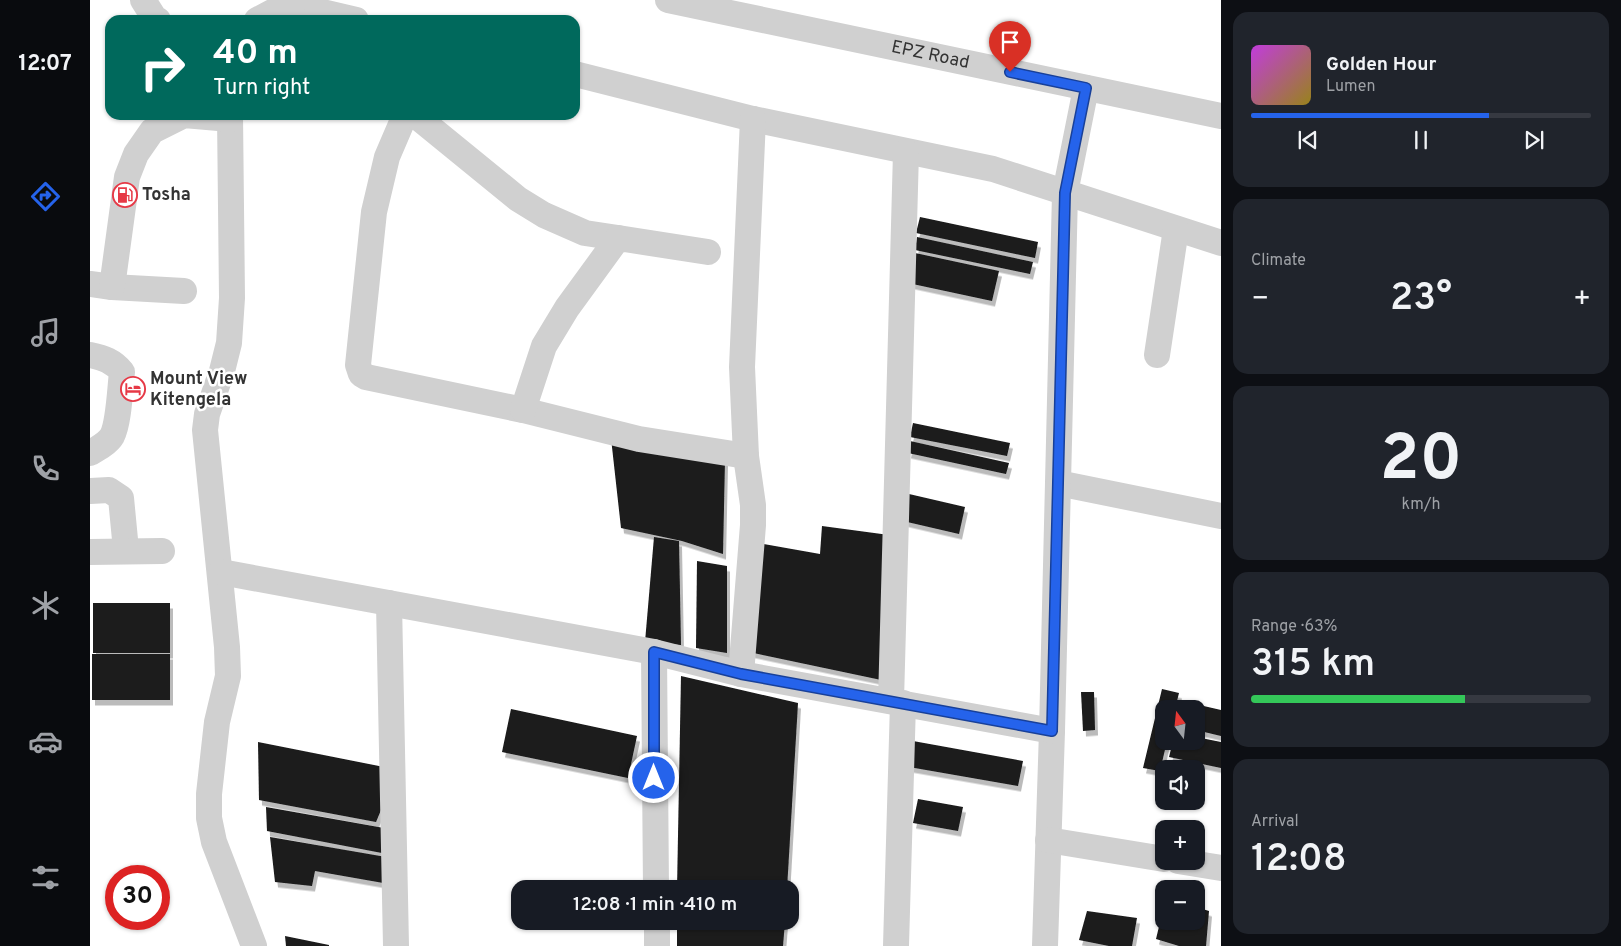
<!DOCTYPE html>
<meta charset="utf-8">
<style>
body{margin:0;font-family:Overpass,sans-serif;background:#20242c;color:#f1f3f6;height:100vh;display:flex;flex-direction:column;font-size:19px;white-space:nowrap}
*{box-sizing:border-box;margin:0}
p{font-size:16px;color:#9ea1a6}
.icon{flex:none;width:28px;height:28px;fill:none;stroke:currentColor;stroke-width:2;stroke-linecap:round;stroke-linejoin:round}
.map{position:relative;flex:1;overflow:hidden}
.panel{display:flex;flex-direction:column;gap:12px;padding:12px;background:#0d0f14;width:400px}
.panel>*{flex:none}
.guide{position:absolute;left:15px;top:15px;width:475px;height:105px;border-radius:15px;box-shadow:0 1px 4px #0004;background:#00695c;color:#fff;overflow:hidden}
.needle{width:32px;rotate:345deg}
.tools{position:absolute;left:1065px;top:700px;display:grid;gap:10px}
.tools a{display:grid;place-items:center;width:50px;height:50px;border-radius:10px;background:#171b24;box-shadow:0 1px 4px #0004;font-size:25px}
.speed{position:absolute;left:15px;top:865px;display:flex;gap:10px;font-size:25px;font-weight:700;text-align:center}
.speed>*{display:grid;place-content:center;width:65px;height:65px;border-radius:50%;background:#171b24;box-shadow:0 1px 4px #0004;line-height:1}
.speed .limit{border:8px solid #d22;background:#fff;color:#111}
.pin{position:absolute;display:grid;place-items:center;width:42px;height:42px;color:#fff;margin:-51px -21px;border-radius:50% 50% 50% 0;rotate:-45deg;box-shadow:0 0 5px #0007}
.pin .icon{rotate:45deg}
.me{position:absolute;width:55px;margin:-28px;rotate:0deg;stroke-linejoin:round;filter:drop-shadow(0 0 4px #0008)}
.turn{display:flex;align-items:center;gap:18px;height:105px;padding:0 25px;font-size:22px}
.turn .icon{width:65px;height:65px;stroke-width:2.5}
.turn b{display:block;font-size:35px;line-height:42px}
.big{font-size:38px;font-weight:600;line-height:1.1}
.panel .widget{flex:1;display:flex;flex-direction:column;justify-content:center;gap:8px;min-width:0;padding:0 18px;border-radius:15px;background:#20242c}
.panel .dial{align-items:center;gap:0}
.dial b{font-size:65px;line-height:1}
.song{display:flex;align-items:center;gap:15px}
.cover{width:60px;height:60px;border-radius:8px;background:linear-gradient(135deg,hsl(290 70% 55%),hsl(50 70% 35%))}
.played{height:5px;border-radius:2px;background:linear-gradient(90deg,#2563eb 70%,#363941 70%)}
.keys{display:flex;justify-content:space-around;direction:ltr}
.heat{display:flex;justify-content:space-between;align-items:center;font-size:28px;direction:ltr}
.charge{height:8px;border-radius:4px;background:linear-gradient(90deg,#34c759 63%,#363941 0)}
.trip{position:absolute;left:421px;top:880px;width:288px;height:50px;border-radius:15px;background:#171b24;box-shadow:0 1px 4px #0004;font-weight:600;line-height:50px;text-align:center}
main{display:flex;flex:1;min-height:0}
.tabs{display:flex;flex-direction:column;width:90px;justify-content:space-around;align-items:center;background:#090b0e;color:#9ea1a6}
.tabs .icon{width:35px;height:35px}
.tabs .active{color:#2563eb}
.tabs b{font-size:22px;color:#f1f3f6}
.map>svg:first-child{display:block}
.building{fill:#1a1a1a;filter:url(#shadow)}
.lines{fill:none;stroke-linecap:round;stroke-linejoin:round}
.minor{stroke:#d0d0d0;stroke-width:26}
.route-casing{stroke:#184099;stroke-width:12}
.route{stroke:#2563eb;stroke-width:9}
.labels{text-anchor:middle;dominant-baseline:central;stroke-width:5;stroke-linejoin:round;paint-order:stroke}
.street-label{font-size:18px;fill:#333;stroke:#fff}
.poi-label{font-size:18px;font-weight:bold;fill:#333;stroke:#fff;text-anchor:start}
</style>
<main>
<nav class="tabs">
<b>12:07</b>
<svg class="icon active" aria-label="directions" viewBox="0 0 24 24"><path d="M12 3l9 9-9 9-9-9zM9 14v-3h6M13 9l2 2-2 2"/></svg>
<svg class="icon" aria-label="music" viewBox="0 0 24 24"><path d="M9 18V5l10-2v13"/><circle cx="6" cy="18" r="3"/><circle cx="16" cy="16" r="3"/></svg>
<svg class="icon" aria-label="phone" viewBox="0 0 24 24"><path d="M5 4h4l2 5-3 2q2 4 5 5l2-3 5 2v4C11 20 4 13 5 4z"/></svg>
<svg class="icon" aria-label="climate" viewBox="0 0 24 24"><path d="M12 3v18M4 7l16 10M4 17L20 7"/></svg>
<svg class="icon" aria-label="car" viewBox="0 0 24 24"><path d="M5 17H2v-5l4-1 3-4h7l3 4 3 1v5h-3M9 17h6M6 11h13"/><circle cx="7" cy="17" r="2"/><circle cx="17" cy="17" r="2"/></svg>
<svg class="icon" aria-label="filters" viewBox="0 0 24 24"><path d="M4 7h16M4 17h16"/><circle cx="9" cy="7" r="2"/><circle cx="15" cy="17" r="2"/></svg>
</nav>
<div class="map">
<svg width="1131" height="946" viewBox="0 0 1131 946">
<defs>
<filter id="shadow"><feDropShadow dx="3" dy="5.5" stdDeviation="0" flood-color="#0004"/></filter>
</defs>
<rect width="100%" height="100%" fill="#fff"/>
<g class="building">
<polygon points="830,217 948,242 945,258 826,233"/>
<polygon points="827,237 943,262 940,274 825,250"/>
<polygon points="825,253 909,271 902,301 818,283"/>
<polygon points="823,423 920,443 917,456 820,437"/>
<polygon points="521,438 635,460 633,554 592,541 531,528"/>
<polygon points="820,441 919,463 916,474 818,453"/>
<polygon points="819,494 875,507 869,534 813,521"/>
<polygon points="732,526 799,535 796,681 659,652 663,542 730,554"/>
<polygon points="564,537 589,541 591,645 555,642"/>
<polygon points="607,561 637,566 637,653 606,648"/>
<rect x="3" y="603" width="77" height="50"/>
<rect x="2" y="654" width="78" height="46"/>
<polygon points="591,676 708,703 697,889 587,889"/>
<polygon points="1072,689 1089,693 1085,709 1074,709 1074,741 1077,741 1070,771 1053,768"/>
<polygon points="991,692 1004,692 1005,730 993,731"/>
<polygon points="1092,701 1131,710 1131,736 1106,730 1106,709 1090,709"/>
<polygon points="421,709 547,736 538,778 412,752"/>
<polygon points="1106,737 1131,742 1131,768 1079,757 1083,741 1106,741"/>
<polygon points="823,741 933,761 928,786 819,767"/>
<polygon points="168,742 294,767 291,810 286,822 169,800"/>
<polygon points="828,799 873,807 868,831 823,823"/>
<polygon points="176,807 294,828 292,853 177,831"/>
<polygon points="180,837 296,857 299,884 225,871 222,886 185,882"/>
<polygon points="1106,907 1119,911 1116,946 1089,946 1066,939 1073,910 1074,921 1106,921"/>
<polygon points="997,911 1047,918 1042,946 1019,946 989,940"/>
<polygon points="587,921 695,921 693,946 587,946"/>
<polygon points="195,936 239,945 239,946 196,946"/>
</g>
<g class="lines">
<g class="minor">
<polyline points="53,0 65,19 68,20"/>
<path id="s1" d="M578 0 1131 116"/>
<polyline points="203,5 266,20"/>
<polyline points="167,20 186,10 203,5 203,0"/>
<polyline points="485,74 663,119 903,169 1131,243"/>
<polyline points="140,115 142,298 139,343 132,371 117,414 115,430 137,647 138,676 127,722 119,794 119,818 124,842 164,946"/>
<polyline points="315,115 297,157 284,212 268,365 271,374 276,377 433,410 549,439 656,456"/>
<polyline points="325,115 428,199 454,215 495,233 528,238"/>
<polyline points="0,284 22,287 94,291"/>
<polyline points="22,287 37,177 46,154 62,131 94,115 140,119"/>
<path d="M0 355C14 358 23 361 32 372 30 388 29 423 22 436 18 443 7 449 0 453"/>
<polyline points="1067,355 1086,229"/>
<polyline points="433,410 454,346 477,308 528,238 618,252"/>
<polyline points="968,483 1131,516"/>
<polyline points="0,491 19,490 31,498 36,550"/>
<polyline points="0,552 72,551"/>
<polyline points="131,572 564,652 651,674 962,731 955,946"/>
<polyline points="299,603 306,946"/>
<polyline points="564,652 566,889"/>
<polyline points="651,674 663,525 663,505 656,456 652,367 663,119"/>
<polyline points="801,701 816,152"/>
<polyline points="962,731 975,193 996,88"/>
<polyline points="958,840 1074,859"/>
<polyline points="1088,861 1131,868"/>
<polyline points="567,921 567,946"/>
<polyline points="806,946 813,703"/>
</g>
</g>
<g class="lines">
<defs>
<polyline id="route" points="564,778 564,652 651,674 962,731 975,193 996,88 920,72"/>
</defs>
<use href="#route" class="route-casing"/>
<use href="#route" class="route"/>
</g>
<defs>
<symbol id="fuel-ring" viewBox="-11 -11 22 22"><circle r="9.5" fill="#fff" stroke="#e63946" stroke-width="1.5"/><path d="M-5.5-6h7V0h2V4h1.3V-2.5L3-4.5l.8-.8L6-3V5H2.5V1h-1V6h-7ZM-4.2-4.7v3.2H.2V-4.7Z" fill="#e63946"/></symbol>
<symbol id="hotel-ring" viewBox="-11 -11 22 22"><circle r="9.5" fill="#fff" stroke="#e63946" stroke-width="1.5"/><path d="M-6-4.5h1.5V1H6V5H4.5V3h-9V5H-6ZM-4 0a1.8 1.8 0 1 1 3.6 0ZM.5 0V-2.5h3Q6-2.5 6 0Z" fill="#e63946"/></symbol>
</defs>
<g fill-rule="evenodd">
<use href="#fuel-ring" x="21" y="181" width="28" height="28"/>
<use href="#hotel-ring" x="29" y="375" width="28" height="28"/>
</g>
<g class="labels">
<g class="street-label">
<text stroke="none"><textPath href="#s1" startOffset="268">EPZ Road</textPath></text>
</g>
<g class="poi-label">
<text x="52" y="195">Tosha</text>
<text x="60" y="379">Mount View<tspan x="60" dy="21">Kitengela</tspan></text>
</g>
</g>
</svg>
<div class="tools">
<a><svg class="needle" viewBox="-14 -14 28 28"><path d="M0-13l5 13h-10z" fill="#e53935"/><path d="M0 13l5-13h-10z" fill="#9ea1a6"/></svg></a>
<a><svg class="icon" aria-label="sound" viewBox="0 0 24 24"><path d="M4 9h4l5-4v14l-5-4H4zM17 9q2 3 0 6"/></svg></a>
<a>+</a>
<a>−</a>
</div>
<div class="speed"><div class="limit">30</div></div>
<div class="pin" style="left:920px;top:72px;background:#d93025"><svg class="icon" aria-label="arrive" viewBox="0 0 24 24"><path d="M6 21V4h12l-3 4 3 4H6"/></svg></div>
<svg class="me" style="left:564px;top:778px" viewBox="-20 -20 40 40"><circle r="17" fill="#2563eb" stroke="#fff" stroke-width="3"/><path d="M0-11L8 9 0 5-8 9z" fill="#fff"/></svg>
<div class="trip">12:08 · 1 min · 410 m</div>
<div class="guide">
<div class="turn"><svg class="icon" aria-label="right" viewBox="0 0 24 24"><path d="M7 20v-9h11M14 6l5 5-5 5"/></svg><div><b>40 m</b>Turn right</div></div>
</div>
</div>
<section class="panel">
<div class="widget">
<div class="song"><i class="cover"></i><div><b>Golden Hour</b><p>Lumen</p></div></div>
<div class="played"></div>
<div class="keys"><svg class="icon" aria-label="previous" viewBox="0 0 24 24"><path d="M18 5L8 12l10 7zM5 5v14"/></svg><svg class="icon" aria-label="pause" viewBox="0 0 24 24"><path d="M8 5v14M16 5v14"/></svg><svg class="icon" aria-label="next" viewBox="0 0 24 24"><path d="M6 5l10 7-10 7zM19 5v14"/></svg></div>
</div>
<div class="widget"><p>Climate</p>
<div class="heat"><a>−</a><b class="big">23°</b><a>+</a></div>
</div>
<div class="widget dial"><b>20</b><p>km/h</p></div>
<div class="widget"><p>Range · 63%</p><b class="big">315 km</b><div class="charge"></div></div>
<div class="widget"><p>Arrival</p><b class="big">12:08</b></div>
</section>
</main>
